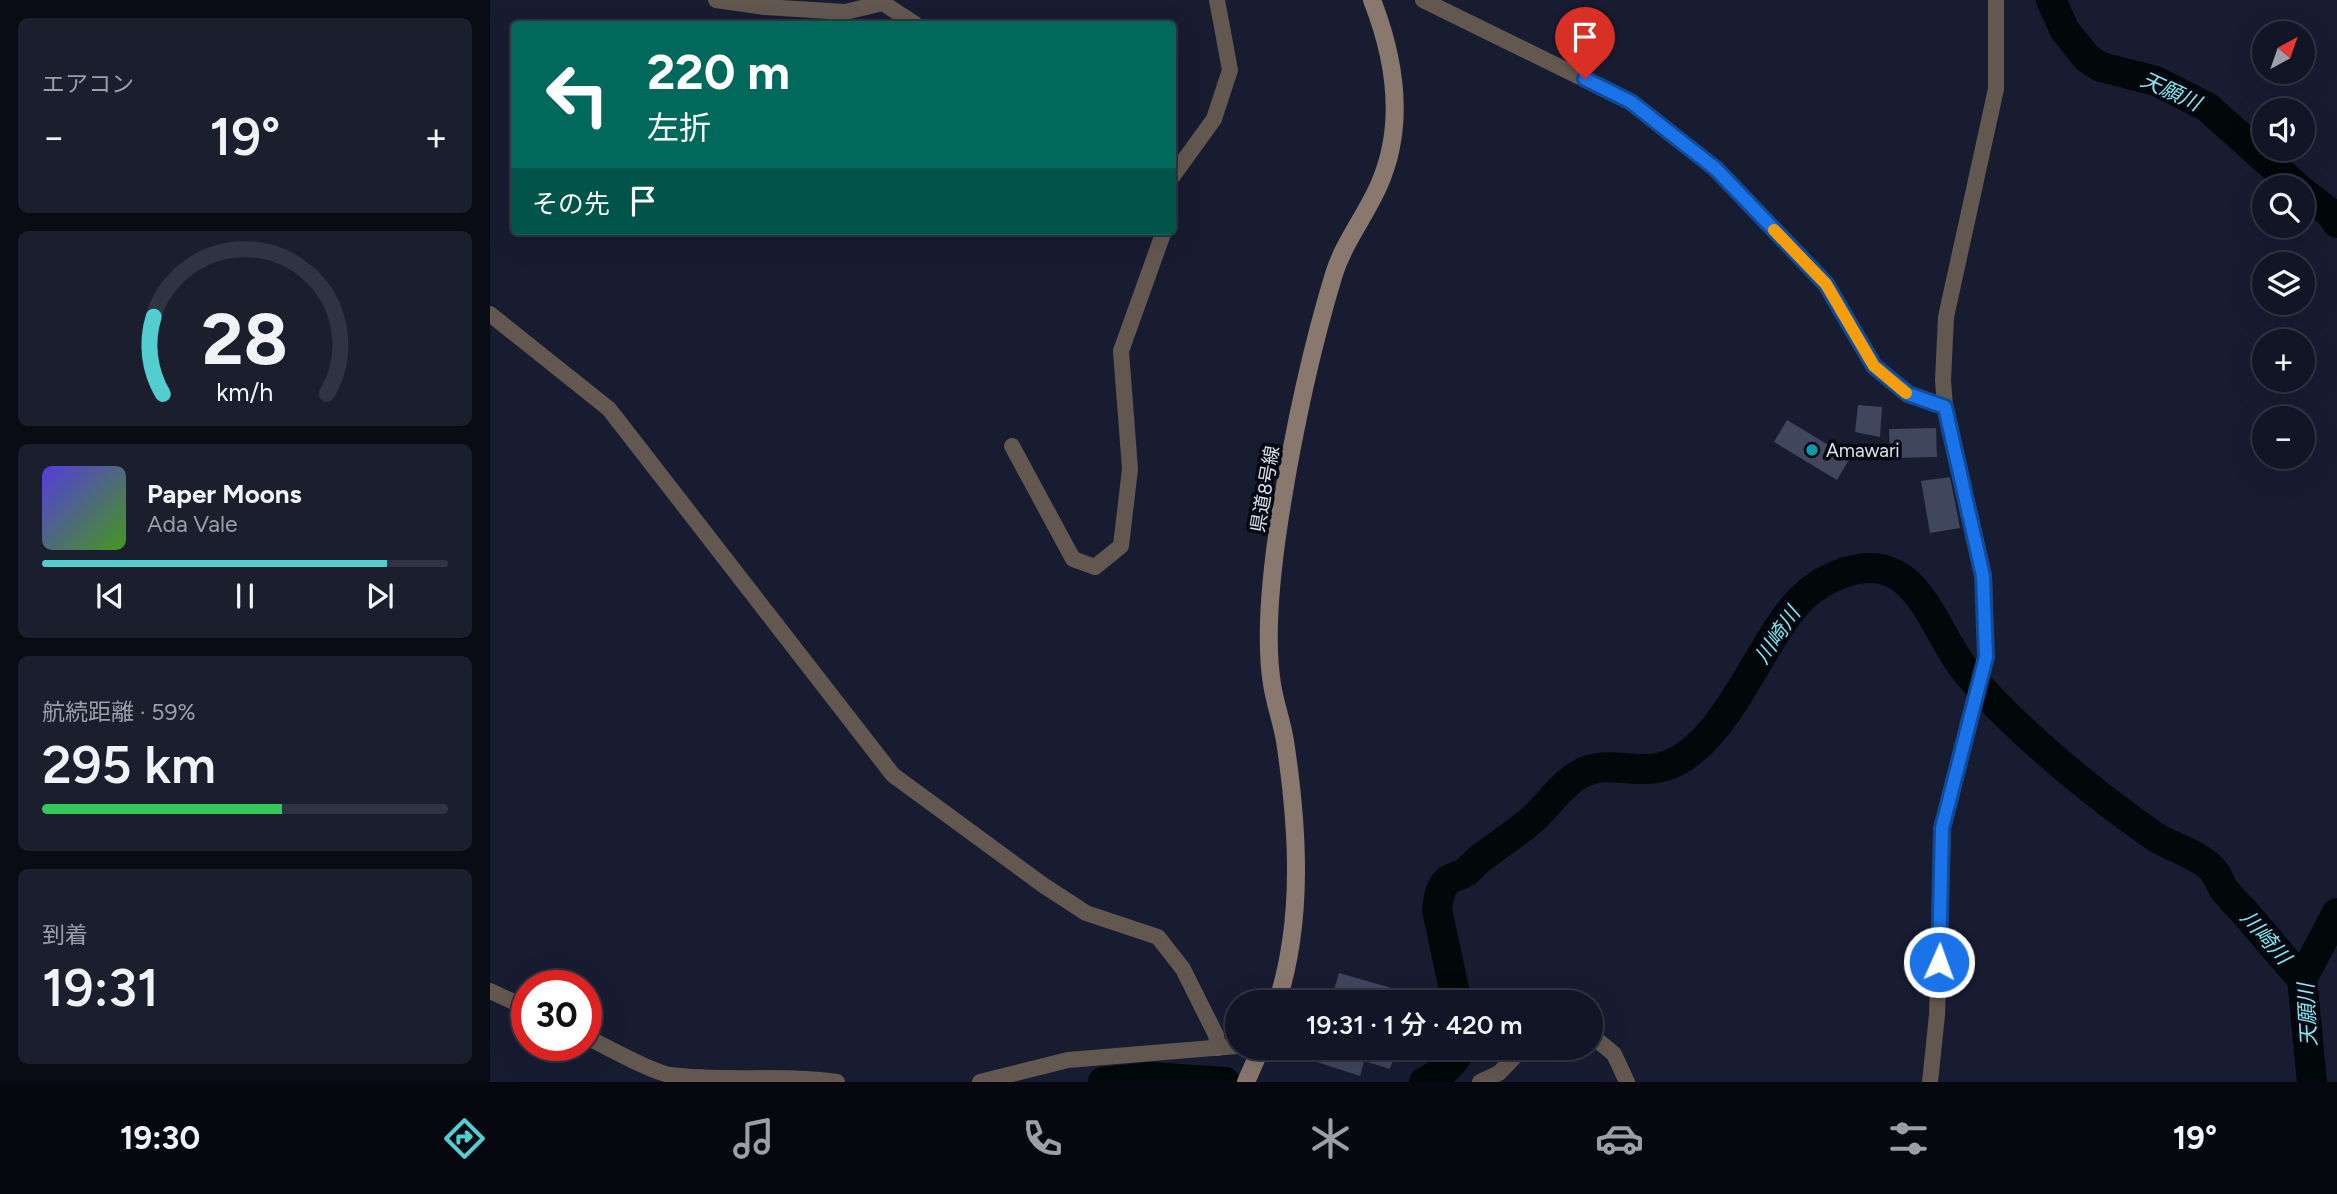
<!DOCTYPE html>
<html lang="ja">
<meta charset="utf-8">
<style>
body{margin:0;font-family:Figtree,"Noto Sans JP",sans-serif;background:#1a1e2d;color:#f1f3f6;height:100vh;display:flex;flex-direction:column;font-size:26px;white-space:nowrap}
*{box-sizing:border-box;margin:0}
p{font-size:23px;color:#9c9fa7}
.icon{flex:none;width:38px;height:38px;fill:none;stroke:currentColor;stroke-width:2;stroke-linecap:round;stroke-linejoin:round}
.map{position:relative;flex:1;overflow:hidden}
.panel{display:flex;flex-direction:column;gap:18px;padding:18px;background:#090c14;width:490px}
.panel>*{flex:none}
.banner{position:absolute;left:21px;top:21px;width:665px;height:214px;border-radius:7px;box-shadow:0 7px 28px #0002,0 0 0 2px #303442;background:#00695c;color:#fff;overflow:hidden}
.needle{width:46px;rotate:40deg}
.fabs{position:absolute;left:1762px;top:21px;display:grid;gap:14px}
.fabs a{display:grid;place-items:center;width:63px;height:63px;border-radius:50%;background:#111525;box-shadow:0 7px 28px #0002,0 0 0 2px #303442;font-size:35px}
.speed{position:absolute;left:21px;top:970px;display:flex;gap:14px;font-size:35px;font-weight:700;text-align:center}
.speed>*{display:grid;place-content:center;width:91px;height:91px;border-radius:50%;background:#111525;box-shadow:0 7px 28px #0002,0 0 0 2px #303442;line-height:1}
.speed .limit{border:10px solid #d22;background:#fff;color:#111}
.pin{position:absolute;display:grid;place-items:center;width:60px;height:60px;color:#fff;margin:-72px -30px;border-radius:50% 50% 50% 0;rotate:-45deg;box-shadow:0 0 7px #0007}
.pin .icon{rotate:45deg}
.me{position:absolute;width:77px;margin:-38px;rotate:2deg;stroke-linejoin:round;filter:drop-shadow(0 0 5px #0008)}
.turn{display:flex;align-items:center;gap:24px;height:147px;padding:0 21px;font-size:32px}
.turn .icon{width:91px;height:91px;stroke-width:2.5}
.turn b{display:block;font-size:49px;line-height:60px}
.then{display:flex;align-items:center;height:66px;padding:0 21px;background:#0003;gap:14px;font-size:26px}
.big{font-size:52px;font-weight:600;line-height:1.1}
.panel .tile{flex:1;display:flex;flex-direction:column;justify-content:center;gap:10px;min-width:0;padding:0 24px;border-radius:10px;background:#1a1e2d}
.panel .dial{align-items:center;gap:0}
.dial svg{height:182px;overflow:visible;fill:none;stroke:#303442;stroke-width:7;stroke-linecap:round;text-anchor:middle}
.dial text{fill:#f1f3f6;stroke:none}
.song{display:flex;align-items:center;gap:21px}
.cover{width:84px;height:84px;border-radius:10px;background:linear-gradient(135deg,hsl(250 70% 55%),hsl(100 70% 35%))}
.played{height:7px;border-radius:4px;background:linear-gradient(90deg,#52cdd0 85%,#303442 85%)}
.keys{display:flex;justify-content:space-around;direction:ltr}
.heat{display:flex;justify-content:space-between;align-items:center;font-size:38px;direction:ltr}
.charge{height:10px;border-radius:5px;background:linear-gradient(90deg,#34c759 59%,#303442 0)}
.trip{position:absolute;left:735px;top:990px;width:378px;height:70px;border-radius:35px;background:#111525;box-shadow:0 7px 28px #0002,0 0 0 2px #303442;font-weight:600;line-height:70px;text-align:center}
.tabs{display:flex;height:112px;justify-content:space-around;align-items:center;background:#07080f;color:#9c9fa7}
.tabs .icon{width:49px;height:49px}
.tabs .on{color:#52cdd0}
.tabs b{font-size:32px;color:#f1f3f6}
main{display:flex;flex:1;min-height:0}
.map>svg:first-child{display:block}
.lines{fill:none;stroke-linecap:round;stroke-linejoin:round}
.river{stroke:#00080a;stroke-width:30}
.building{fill:#3f465e}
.street{stroke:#625850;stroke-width:16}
.secondary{stroke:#89786d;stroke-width:18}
.route-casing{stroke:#114b97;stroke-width:18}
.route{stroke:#1a73e8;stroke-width:12}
.slow{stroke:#f59e0b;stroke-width:12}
.culture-dot{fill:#0f9aa8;stroke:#050710;stroke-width:2.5}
.labels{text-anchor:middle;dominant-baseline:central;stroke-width:7;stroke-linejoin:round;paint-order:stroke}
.poi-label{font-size:19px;fill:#dbe0ee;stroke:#050710;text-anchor:start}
.street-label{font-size:19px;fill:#dbe0ee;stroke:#050710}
.water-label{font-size:21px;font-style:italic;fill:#86e8f0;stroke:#050710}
</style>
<main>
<section class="panel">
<div class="tile"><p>エアコン</p>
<div class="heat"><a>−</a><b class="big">19°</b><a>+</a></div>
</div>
<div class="tile dial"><svg viewBox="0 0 100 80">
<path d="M14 69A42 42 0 1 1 86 69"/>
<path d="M14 69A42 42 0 0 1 10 35" stroke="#52cdd0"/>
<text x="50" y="56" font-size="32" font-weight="700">28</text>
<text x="50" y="72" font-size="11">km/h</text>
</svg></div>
<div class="tile">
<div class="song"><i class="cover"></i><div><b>Paper Moons</b><p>Ada Vale</p></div></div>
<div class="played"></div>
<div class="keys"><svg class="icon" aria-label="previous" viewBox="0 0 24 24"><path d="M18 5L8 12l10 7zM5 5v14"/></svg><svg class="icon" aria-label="pause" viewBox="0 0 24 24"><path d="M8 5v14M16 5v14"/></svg><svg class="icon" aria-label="next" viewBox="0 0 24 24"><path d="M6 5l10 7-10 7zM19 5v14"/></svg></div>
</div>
<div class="tile"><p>航続距離 · 59%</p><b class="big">295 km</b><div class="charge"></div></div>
<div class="tile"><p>到着</p><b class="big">19:31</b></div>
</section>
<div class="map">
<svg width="1847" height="1082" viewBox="0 0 1847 1082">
<rect width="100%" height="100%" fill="#171c31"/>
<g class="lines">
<g class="river">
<polyline points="1561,0 1575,31 1598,59 1611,67 1666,81 1717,107 1807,187"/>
<polyline points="1813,192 1840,213 1847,223"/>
<path d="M967 1003 947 910C948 901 949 890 956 882 961 877 971 876 977 871 983 866 988 859 995 855 1011 843 1028 832 1043 819 1058 805 1072 784 1090 774 1115 760 1142 773 1167 768 1233 757 1268 641 1312 598 1334 577 1375 558 1405 574 1437 591 1453 643 1475 670 1524 729 1601 792 1664 836 1682 848 1705 852 1721 868 1727 873 1729 881 1733 888 1740 898 1749 906 1757 915 1775 936 1793 958 1812 979"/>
<polyline points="613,1082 661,1077 735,1082"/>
<path d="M934 1082C951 1073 963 1067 971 1048"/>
<polyline points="1822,1082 1812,979 1847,913"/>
</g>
</g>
<g class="building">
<polygon points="1368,405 1392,407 1390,437 1365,432"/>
<polygon points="1297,420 1360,458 1347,480 1284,442"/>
<polygon points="1446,428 1447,457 1400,458 1399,429"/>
<polygon points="1460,477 1470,528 1440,533 1431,481"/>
<polygon points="849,973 912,991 909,1003 840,1003"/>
<polygon points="793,1048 907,1048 900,1069 874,1061 870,1076 793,1051"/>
</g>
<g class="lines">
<g class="street">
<polyline points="226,0 275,7 355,12 393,3 425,24"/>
<polyline points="933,0 1141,102 1226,169 1336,284 1384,366 1418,394 1455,407"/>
<polyline points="682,177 724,119 740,70 727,0"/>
<polyline points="0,314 119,409 403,775 553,885 596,913 668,937 693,969 726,1035 728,1048"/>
<polyline points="522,446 583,559 605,567 631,546 640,469 631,351 674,231"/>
<polyline points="0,991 37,1008"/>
<polyline points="1101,1035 1124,1054 1137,1082"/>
<path d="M96 1037C118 1047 159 1071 180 1075 235 1082 292 1074 347 1082"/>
<polyline points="490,1082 578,1060 747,1046"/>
<polyline points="990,1082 1009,1073 1033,1048"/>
<polyline points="1440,1082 1447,1015 1453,828 1496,657 1494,576 1455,407 1453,380 1456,317 1506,89 1506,0"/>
</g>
<g class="secondary">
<path d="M787 1003C814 919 808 827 795 741 792 722 785 704 782 684 774 634 782 567 790 516 803 434 820 353 844 274 854 242 876 215 889 185 916 124 905 59 882 0"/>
<polyline points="756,1082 771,1048"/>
</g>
</g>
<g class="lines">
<defs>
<polyline id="route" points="1095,79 1141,102 1226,169 1336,284 1384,366 1418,394 1455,407 1493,576 1496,657 1452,828 1449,962"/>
</defs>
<use href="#route" class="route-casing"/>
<use href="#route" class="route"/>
<polyline class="slow" points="1284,230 1336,284 1384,366 1416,393"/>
</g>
<circle class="culture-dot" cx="1322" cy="450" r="7"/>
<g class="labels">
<g class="poi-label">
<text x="1336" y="450">Amawari</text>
</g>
<g class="street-label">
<text transform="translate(775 489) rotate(-80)">県道8号線</text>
</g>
<g class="water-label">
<text transform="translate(1681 91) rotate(25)">天願川</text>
<text transform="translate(1287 635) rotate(-56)">川崎川</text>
<text transform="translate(1776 937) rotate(49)">川崎川</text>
<text transform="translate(1817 1015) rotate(-93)">天願川</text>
</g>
</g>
</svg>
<div class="fabs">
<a><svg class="needle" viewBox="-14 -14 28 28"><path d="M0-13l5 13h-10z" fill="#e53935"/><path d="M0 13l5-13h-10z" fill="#9c9fa7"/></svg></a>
<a><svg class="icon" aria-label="sound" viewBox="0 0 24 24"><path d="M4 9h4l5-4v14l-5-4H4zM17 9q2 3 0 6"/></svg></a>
<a><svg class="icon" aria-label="search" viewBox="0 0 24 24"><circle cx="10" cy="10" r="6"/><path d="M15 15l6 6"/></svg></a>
<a><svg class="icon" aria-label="layers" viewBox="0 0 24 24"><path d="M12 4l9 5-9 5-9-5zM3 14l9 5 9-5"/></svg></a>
<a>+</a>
<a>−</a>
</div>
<div class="speed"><div class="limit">30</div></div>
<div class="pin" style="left:1095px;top:79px;background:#d93025"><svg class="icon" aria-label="arrive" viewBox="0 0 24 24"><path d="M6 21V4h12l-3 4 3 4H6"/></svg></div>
<svg class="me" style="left:1449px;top:962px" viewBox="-20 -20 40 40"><circle r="17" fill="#1a73e8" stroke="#fff" stroke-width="3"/><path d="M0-11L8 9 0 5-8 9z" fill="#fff"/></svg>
<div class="trip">19:31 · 1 分 · 420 m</div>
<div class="banner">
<div class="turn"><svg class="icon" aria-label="left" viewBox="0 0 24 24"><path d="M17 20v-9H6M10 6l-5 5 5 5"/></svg><div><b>220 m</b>左折</div></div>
<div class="then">その先<svg class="icon" aria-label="arrive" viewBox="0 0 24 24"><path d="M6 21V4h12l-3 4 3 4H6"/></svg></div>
</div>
</div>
</main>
<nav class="tabs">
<b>19:30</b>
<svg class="icon on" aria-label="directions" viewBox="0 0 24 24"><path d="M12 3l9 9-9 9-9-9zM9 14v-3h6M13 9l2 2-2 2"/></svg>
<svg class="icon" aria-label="music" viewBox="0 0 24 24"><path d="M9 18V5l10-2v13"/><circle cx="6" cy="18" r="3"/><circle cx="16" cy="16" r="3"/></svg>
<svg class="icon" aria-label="phone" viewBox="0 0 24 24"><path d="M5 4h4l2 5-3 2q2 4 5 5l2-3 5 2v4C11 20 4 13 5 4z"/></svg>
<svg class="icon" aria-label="climate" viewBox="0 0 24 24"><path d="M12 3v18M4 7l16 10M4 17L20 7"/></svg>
<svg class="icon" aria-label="car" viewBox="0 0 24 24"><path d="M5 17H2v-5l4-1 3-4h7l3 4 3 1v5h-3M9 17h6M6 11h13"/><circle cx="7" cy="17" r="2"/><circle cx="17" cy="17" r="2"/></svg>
<svg class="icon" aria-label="filters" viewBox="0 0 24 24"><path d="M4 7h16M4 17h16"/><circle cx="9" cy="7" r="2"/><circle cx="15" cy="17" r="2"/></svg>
<b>19°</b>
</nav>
